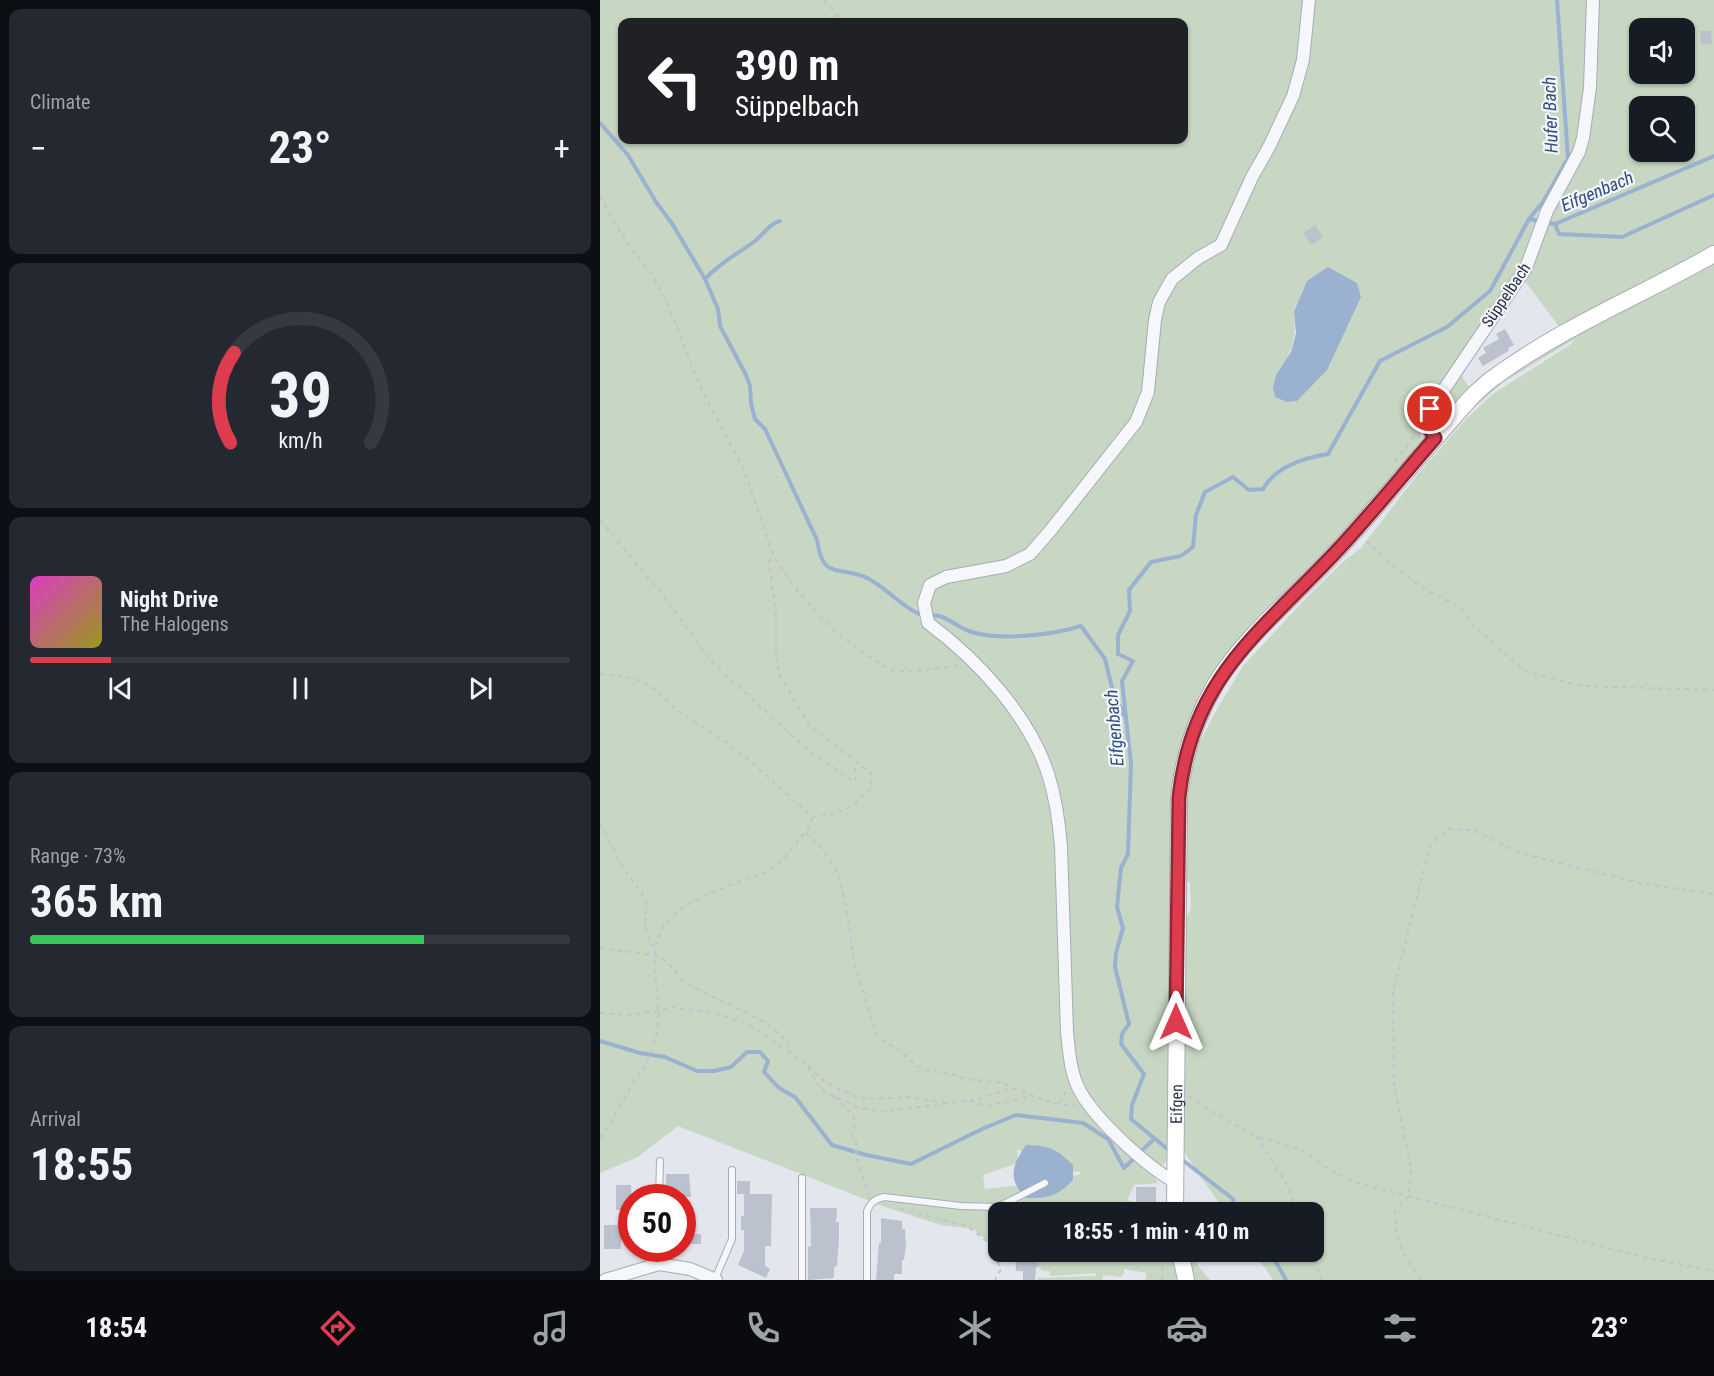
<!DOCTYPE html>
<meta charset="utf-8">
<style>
body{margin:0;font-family:"Roboto Condensed",sans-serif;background:#242831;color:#f1f3f6;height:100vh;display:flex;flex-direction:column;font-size:22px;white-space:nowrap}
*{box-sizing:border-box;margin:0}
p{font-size:20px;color:#9ea1a6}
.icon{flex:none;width:33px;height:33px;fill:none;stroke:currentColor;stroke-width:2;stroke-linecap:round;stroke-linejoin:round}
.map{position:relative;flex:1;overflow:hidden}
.panel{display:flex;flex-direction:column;gap:9px;padding:9px;background:#0d0f14;width:600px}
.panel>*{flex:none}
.banner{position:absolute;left:18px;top:18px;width:570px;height:126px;border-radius:12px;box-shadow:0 2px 4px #0004;background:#202124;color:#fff;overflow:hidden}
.buttons{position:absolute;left:1029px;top:18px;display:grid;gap:12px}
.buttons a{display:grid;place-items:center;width:66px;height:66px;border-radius:12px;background:#171b24;box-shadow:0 2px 4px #0004;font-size:30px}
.speed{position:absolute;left:18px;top:1184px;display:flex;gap:12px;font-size:30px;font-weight:700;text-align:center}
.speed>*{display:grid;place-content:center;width:78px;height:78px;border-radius:50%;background:#171b24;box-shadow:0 2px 4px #0004;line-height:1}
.speed .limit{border:9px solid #d22;background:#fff;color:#111}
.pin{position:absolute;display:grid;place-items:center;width:51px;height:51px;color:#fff;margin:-26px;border:3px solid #fff;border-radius:50%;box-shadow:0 2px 6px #0007}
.me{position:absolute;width:66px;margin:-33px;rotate:0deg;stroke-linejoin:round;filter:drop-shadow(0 0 4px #0008)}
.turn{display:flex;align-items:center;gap:21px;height:126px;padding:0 18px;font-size:27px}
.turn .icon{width:78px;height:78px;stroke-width:2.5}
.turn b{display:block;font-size:42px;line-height:51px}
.big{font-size:45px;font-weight:700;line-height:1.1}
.panel .card{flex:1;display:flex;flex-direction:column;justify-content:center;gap:9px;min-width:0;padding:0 21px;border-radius:12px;background:#242831}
.panel .dial{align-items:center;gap:0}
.dial svg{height:156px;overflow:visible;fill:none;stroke:#363941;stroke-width:7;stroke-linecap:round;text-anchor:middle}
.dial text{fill:#f1f3f6;stroke:none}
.song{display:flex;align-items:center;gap:18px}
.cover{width:72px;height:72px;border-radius:9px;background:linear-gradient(135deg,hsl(310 70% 55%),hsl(60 70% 35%))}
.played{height:6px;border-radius:3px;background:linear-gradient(90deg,#dd3c4e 15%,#363941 15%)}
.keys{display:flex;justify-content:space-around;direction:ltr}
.heat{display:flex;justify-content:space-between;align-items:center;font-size:33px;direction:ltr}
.charge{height:9px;border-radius:4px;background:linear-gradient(90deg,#34c759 73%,#363941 0)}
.trip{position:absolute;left:388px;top:1202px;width:336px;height:60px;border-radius:12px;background:#171b24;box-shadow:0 2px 4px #0004;font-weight:700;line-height:60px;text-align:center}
.tabs{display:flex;height:96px;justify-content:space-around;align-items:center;background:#090b0e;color:#9ea1a6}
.tabs .icon{width:42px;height:42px}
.tabs .on{color:#dd3c4e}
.tabs b{font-size:27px;color:#f1f3f6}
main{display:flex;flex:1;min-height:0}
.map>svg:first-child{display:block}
.green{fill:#c7d7c3;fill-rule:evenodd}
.water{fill:#9ab2d0}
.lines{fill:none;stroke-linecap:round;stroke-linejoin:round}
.stream{stroke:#9ab2d0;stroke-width:4}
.building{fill:#bcc2cd}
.service-casing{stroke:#a7acb7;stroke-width:8}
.minor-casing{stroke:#a7acb7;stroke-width:14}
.secondary-casing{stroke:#a7acb7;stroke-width:18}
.path{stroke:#c0c4cb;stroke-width:2;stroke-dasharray:4.5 4.5;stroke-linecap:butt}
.service{stroke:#f6f7fa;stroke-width:6}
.minor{stroke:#f6f7fa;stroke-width:12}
.secondary{stroke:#fff;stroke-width:16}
.route-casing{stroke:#902733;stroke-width:15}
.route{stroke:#dd3c4e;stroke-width:10}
.labels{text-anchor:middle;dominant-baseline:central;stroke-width:4.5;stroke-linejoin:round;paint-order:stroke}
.street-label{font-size:16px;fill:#283247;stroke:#f3f5f9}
.water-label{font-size:18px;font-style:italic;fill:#2d4f80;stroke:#f3f5f9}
</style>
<main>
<section class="panel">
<div class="card"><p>Climate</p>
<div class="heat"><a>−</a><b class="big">23°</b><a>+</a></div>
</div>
<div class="card dial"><svg viewBox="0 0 100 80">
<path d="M14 69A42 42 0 1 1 86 69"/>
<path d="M14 69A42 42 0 0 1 16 23" stroke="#dd3c4e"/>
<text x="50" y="56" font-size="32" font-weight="700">39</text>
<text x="50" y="72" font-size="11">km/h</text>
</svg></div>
<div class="card">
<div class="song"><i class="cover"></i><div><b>Night Drive</b><p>The Halogens</p></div></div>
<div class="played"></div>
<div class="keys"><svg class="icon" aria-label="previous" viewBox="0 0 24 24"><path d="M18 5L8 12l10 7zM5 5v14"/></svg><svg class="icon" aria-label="pause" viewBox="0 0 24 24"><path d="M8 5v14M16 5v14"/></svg><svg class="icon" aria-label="next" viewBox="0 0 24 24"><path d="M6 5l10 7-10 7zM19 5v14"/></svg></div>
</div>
<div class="card"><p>Range · 73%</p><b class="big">365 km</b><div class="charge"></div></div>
<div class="card"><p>Arrival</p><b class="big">18:55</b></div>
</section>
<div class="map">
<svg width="1114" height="1280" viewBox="0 0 1114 1280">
<rect width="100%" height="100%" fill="#e3e6ec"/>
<g class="green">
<path d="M0 0H704L703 25 688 118 712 0H988L987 60 979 137 972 156 950 197 938 213 928 249 918 272 823 409 819 419 821 444 780 493 680 599 586 732 567 1158 564 1165 559 1166 552 1172 558 1183 534 1185 527 1200 556 1210 557 1207 561 1208V1212H399V1239L386 1240 373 1229 341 1225 285 1207 78 1126 38 1157 0 1173ZM22 22H584V140H22ZM694 312 726 370 676 375C693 352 696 340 694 312ZM417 1150 439 1154 472 1172H480L481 1174C451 1179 422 1206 396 1204L440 1183 385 1189 383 1175 418 1163Z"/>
<path d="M998 0H1114V1280H673L653 1251H714V1212H625L582 1149 584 816 589 769 610 708 641 658 742 556V559C727 572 714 587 699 601 658 642 612 687 598 746L617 709 643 666 710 594 744 561 761 548 818 474 866 419 893 394 971 344 975 339 902 383 867 414 883 396 916 371 984 330 961 329 924 280 943 240 952 209 977 167ZM1040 28H1084V74H1040ZM1040 106H1084V152H1040ZM586 880 590 883 591 909 586 918Z"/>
<polygon points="859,372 871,390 838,424 835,423 832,416"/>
<polygon points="439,1251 594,1251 598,1266 610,1280 545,1280 547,1273 524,1269 524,1273 521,1277 503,1275 503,1280 438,1280 438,1278 496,1276 496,1273 450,1276 450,1271 443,1271 438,1267"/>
</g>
<g class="water">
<polygon points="728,267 757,283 761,297 727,370 697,401 687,402 675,397 673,388 676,375 691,352 696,333 694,312 707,281"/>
<path d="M426 1145C451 1146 455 1148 473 1165V1180C458 1196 447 1199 426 1198 407 1179 412 1165 426 1145Z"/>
</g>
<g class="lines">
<g class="stream">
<path d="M0 123 28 155 56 202 73 225 105 279 118 309 120 326 146 375 150 386 151 403 155 419 165 429 217 540C223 583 241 564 269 579 286 588 299 604 317 613 324 617 332 614 339 616 351 619 360 629 372 632 401 641 452 635 481 626L505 659 512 688 524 715"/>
<polyline points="929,219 955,224 1114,156"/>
<polyline points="955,224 959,234 1022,237 1114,195"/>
<path d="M105 279C122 261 136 255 155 241 164 234 170 223 180 221"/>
<polyline points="0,1041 40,1053 65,1057 97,1071 114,1071 131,1067 147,1052 160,1052 168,1061 164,1072 179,1088 195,1097 232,1145 266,1155 311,1164 382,1129 416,1115 483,1123 508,1139 524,1168 554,1139"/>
<path d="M571 1152 531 1119 532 1105 544 1074 521 1044 522 1034 529 1024 515 967 516 953 523 928 517 907 521 868 528 854 531 764 522 681 533 661 518 654V635L530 611 529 590 551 562 581 556 593 547 596 515 605 492 633 477 649 490 663 489C675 467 704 458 728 454L780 361 847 327 890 291 929 219 943 202 968 158 957 0"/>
<polyline points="580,1158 633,1199 635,1212"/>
<polyline points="663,1251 676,1262 686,1280"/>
</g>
</g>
<g class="building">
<polygon points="1100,31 1111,31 1112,44 1101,45"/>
<polygon points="715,225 723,237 711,245 703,233"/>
<polygon points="905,329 914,345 908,348 909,350 907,352 883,366 878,358 886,353 883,348 899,339 896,334"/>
<polygon points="66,1174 89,1174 91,1197 73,1197 73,1187 66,1187"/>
<polygon points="137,1181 150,1181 150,1194 172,1194 171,1246 165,1246 165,1266 170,1269 166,1278 138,1265 144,1251 144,1230 141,1230 141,1216 144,1216 144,1194 137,1194"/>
<polygon points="16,1185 31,1185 32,1210 16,1210"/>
<rect x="536" y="1187" width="20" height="15"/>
<polygon points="210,1208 237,1208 236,1222 239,1222 239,1237 237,1266 234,1267 234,1278 208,1280 208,1247 211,1246"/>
<polygon points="281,1218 302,1221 302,1229 305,1229 306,1246 304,1260 302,1260 302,1274 294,1274 294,1280 276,1280 279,1243 281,1243"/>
<rect x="4" y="1225" width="17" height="24"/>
<rect x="82" y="1234" width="19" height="10"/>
<polygon points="415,1251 437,1251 438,1267 436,1267 435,1280 423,1280 423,1271 416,1271"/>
</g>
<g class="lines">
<defs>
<g id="service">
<polyline points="202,1178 202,1280"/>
<polyline points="59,1197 60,1161"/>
<polyline points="59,1264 59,1248"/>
<polyline points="115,1279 132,1239 132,1170"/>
<path d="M267 1280V1211C271 1202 275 1199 284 1197L361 1206 398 1207 445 1183"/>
</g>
<g id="minor">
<polyline points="835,438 826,426 826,416 926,268 947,211 979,152 983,138 990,88 993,0"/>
<path d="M575 1182C547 1167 491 1116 478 1087 470 1070 469 1050 467 1032L461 846C459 822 456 800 449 777 431 717 377 659 328 623L324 603 330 585 346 577 406 566 430 554 450 531 536 422 548 392 555 320 559 302 572 279 598 258 621 245 652 177 669 147 693 96 703 60 709 0"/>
<polyline points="5,1280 59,1264 90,1269 116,1280"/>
</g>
<g id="secondary">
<path id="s1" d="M575 1212 579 797C583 758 595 720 615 685 646 634 694 598 734 554 770 515 804 474 839 434 857 414 874 391 896 376 963 327 1042 295 1114 254"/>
<polyline points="580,1251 586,1280"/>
</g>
</defs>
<use href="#service" class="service-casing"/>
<use href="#minor" class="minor-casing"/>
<use href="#secondary" class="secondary-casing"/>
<g class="path">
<polyline points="224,0 243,22"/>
<polyline points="0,196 13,220 31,248 51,273 67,302 103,393 143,467 173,555 192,584 214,610 233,629 255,647 290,670 308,672 361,665"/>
<polyline points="795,462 816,433"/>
<polyline points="0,520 65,598 111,661 211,753 255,782 255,763"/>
<polyline points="766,541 795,568 828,591 860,607 875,627 924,671 982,686 1114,690"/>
<path d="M0 674 34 678 54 689 82 714 126 742 150 761 212 817C244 814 250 809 272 788L271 773 210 726 180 676 176 657V614L169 562 173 556"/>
<polyline points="0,823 23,868 42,893 46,902 45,926 50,942 57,950"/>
<polyline points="206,833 224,850 239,875 250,931 254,961 275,1031 280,1039 301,1051 315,1065 326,1070 352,1074 365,1079 403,1083 412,1088"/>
<path d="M0 948C18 951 37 952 55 956 68 959 74 972 83 980 112 1003 180 1016 192 1053"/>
<path d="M0 1013 27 1015 59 1011 71 1007 114 1013 147 1023 207 1065 217 1083 225 1092 257 1107 280 1112 380 1099 412 1088C433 1094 453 1107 475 1105"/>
<polyline points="208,1066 225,1082 251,1095 268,1099 311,1097 345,1103"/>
<polyline points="589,1096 606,1108 656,1136 702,1150 725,1167 754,1182 1047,1258 1114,1271"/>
<polyline points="234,1097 253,1114 255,1124 252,1136 256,1141 256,1156 269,1195"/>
<polyline points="370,1101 387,1106 434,1096"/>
<polyline points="459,1103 467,1090"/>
<polyline points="656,1136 686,1183 697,1212"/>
<path d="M0 1138C11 1126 17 1109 26 1095 42 1068 53 1059 58 1026 62 993 44 951 66 923 84 901 120 890 145 879 154 876 163 874 171 869 182 862 191 850 199 840 205 832 212 826 212 817"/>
<polyline points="300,1209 367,1226 388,1242 401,1269 395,1280"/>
<polyline points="711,1251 722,1280"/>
<polyline points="562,1280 563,1251"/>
<path d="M821 1280C803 1255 795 1242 795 1211L808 1197 811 1168 794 1085 793 992 830 845 849 829 873 830 920 853 1039 883 1114 894"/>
</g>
<use href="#service" class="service"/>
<use href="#minor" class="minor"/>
<use href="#secondary" class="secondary"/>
</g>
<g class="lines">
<defs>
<path id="route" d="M576 1022 579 797C592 679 657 635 732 556 768 518 801 477 835 438L825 421 830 409"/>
</defs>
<use href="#route" class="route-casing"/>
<use href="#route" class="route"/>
</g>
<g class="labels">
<g class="street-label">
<text transform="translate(906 295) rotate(-56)">Süppelbach</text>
<text stroke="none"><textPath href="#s1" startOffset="108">Eifgen</textPath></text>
</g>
<g class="water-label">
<text transform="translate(950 115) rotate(-92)">Hufer Bach</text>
<text transform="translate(997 191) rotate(-23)">Eifgenbach</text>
<text transform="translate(514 728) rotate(-95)">Eifgenbach</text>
</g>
</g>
</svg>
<div class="buttons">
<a><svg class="icon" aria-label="sound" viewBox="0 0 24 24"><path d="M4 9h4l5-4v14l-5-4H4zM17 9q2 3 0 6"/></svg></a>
<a><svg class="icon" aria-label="search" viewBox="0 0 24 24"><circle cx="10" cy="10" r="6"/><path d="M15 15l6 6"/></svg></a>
</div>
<div class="speed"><div class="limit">50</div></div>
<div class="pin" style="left:830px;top:409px;background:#d93025"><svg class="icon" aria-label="arrive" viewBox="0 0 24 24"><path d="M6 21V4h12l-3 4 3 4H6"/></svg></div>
<svg class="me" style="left:576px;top:1022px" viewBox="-20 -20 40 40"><path d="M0-17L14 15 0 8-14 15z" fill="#dd3c4e" stroke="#fff" stroke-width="4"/></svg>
<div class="trip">18:55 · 1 min · 410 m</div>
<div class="banner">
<div class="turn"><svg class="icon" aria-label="left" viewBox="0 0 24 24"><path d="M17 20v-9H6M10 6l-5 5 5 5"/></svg><div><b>390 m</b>Süppelbach</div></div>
</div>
</div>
</main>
<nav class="tabs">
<b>18:54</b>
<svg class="icon on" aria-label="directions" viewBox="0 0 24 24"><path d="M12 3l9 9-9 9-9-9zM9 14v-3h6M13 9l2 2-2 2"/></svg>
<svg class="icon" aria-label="music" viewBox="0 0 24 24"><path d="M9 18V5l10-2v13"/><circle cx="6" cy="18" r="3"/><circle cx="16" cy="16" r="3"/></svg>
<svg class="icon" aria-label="phone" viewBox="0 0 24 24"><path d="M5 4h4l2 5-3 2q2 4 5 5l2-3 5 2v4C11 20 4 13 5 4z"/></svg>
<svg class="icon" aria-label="climate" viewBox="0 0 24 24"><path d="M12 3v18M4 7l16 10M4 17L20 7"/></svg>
<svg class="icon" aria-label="car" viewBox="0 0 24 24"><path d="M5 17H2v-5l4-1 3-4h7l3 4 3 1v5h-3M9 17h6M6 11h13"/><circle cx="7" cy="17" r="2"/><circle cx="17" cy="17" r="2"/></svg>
<svg class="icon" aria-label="filters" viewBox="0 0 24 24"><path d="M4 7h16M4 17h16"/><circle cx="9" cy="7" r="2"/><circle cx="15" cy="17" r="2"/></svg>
<b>23°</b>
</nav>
